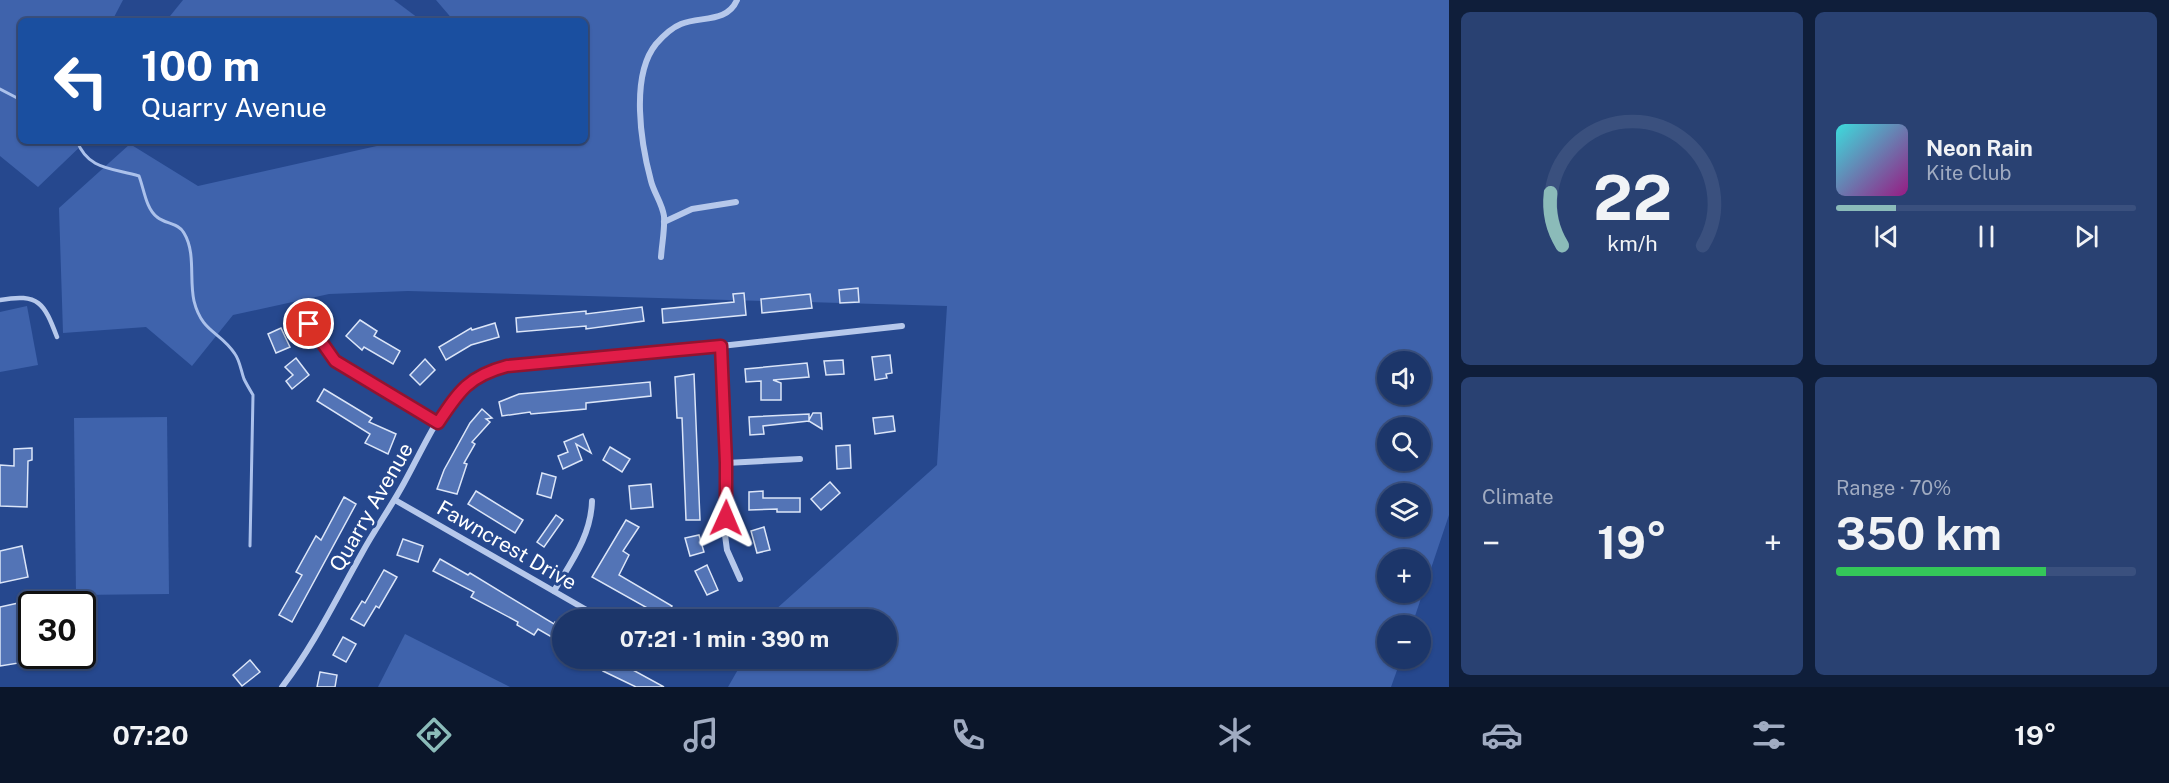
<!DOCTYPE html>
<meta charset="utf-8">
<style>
body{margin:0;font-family:"Public Sans",sans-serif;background:#294172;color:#f1f3f6;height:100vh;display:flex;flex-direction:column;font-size:22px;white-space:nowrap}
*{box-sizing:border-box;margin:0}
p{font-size:20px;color:#a0abc1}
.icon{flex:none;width:33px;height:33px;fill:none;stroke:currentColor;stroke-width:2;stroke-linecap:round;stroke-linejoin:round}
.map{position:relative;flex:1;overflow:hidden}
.panel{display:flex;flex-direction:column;gap:12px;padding:12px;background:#0f1e3a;width:720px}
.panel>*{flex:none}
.guide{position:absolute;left:18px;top:18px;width:570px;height:126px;border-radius:9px;box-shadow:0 2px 4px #0004,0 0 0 2px #3a507e;background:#1a4fa0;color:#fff;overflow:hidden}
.controls{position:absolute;left:1377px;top:351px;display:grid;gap:12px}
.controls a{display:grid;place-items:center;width:54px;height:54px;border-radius:50%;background:#1c366a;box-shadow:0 2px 4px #0004,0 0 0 2px #3a507e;font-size:30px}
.speed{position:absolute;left:18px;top:591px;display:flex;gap:12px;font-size:30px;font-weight:700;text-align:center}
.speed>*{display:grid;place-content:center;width:78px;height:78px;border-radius:50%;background:#1c366a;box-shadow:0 2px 4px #0004,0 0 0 2px #3a507e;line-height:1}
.speed .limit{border:3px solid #111;border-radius:9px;background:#fff;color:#111}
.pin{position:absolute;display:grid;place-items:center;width:51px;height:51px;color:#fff;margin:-26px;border:3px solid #fff;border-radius:50%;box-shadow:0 2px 6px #0007}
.me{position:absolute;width:66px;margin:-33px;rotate:1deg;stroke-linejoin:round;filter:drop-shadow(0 0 4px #0008)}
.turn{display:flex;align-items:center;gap:21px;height:126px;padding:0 24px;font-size:27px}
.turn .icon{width:78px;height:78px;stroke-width:2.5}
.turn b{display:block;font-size:42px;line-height:51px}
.big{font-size:45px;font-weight:700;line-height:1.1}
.panel .tile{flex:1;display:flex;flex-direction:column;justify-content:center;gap:9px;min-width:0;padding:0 21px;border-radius:9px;background:#294172}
.panel .dial{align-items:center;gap:0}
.dial svg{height:156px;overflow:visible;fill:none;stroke:#3a507e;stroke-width:7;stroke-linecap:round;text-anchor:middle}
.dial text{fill:#f1f3f6;stroke:none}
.song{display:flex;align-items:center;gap:18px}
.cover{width:72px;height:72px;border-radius:9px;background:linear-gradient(135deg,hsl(180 70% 55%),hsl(310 70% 35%))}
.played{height:6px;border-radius:3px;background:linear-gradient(90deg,#8bbbb9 20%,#3a507e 20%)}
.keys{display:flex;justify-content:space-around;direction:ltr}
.heat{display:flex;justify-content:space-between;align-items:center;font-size:33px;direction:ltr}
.charge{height:9px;border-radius:4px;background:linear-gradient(90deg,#34c759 70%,#3a507e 0)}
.panel .tiles{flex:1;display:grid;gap:12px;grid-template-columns:repeat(2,1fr)}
.trip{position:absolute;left:552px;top:609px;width:345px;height:60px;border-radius:30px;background:#1c366a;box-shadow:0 2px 4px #0004,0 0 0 2px #3a507e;font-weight:700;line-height:60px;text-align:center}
.dock{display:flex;height:96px;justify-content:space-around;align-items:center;background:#0b162a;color:#a0abc1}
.dock .icon{width:42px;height:42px}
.dock .selected{color:#8bbbb9}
.dock b{font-size:27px;color:#f1f3f6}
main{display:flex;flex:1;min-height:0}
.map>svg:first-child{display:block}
.green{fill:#3f63ac;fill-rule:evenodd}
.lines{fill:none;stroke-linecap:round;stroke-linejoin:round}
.stream{stroke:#abc1eb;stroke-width:3}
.building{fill:#5374b6;stroke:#dbe5f8;stroke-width:1.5}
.lane{stroke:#b6c8eb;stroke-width:4.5}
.street{stroke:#b6c8eb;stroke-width:6}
.route-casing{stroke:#92132f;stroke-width:15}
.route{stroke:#e11d48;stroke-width:10}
.labels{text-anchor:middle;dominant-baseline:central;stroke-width:6;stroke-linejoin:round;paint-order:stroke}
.street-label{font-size:21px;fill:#fff;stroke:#26488e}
</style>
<main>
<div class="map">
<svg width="1449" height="687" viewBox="0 0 1449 687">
<rect width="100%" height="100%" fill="#26488e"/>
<g class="green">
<polygon points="0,0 123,0 112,21 21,21 21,141 86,141 38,187 0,156"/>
<polygon points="183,0 394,0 418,18 416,21 166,21"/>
<path d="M436 0H1449V515L1412 625 1388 626V658L1401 659 1391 687H728L744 659 886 658V620L765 619 937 465 947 306 408 291 329 294 233 315 192 366 146 327 63 333 59 208 130 144 198 186 399 141H585V21H454ZM1388 362H1420V394H1388ZM1388 428H1420V460H1388ZM1388 494H1420V526H1388ZM1388 560H1420V592H1388Z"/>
<polygon points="27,306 38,365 0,372 0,312"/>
<polygon points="167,417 169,594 76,595 74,418"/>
<polygon points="405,634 510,687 378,687"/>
</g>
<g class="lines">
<g class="stream">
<polyline points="0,89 21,100"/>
<path d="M77 141C88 170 112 168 139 176 144 189 146 209 157 217 165 224 179 223 184 233 196 253 189 279 194 301 202 333 220 331 235 354 240 361 241 371 244 379 247 385 250 390 253 395L250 546"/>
</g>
</g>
<g class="building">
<polygon points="858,288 859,302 840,303 839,290"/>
<polygon points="744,293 746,315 663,323 662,309 734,302 733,294"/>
<polygon points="810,294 812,308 762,313 761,299"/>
<polygon points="642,307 644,321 586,329 586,326 517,332 516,318 586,311 586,314"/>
<polygon points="360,320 377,331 374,336 400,351 393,364 364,347 362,350 346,336"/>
<polygon points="495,323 499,337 471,345 446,360 439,347 471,328 472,330"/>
<polygon points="281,328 290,347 276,353 268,334"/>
<polygon points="890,355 892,373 886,374 887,378 875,380 872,357"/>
<polygon points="296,358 309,375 292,389 286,381 293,375 285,367"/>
<polygon points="425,359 435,370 420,385 410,375"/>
<polygon points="843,360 844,374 826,375 824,361"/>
<polygon points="807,363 809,377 773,380 781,383 781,400 761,400 761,381 746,382 745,369"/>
<polygon points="694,374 700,520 686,520 682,418 677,418 675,377"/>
<polygon points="650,382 651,396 586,403 586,409 531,414 530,412 502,416 499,402 519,394"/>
<polygon points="324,389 372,418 369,422 396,434 388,454 365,443 370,434 317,401"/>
<polygon points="482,409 492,418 486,419 490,422 472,442 475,444 464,463 467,464 457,494 437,489 444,470 470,423"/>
<polygon points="813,413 821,413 822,429 809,421 763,426 764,434 750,435 749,417 809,414 809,420"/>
<polygon points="893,416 895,431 875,434 873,418"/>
<polygon points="583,434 591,453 576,444 582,460 563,469 558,456 568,452 564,442"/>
<polygon points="850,445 851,468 837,469 836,446"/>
<polygon points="610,447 630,459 622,472 603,460"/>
<polygon points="32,448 32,460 28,461 27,507 0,506 0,465 14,466 14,449"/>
<polygon points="542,473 556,477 551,498 537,494"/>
<polygon points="830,482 840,493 821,510 811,499"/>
<polygon points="651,484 653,507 631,509 629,486"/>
<polygon points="476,491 523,520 515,533 468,504"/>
<polygon points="763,491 763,498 800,498 800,512 777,512 777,509 749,510 749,492"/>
<polygon points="344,497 356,504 292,622 279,615 302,575 296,572 316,536 321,540"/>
<polygon points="556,515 563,520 544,547 537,542"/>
<polygon points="626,520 639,527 623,551 629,555 619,575 672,606 665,618 592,577"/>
<polygon points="764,527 770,550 757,553 751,531"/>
<polygon points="699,535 704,552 690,556 685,538"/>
<polygon points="403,539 423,546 418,562 397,555"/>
<polygon points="22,546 28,577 0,583 0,551"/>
<polygon points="440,559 468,575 470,573 554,624 555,622 562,626 562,643 538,629 534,635 517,625 518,622 471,597 474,592 433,571"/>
<polygon points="707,565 718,590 707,595 695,571"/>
<polygon points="384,570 397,577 379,608 376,606 364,626 351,619 362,601 365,603"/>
<polygon points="32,600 32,642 22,644 25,662 0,666 0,607"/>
<polygon points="343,637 356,644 346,662 333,655"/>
<polygon points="587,658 611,658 664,687 636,687 603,671 604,668"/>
<polygon points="250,660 260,672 242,686 233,675"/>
<polygon points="320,672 337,675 335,687 317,687"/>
</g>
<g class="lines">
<path class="lane" d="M0 300C39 293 44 303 57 337"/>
<g class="street">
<polyline points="664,222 692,209 736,202"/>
<path d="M661 257C662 243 665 229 664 216 662 203 654 193 651 181 641 144 630 76 656 44 663 36 671 28 681 24 701 16 727 23 737 0"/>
<polyline points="309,324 335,361 438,423"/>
<polyline points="721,346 726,463 725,535 727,550 740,579"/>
<polyline points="726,463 800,459"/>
<polyline points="395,500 604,620"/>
<path d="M554 591C571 562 591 536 592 501"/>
<polyline points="672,658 675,660"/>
<path d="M282 687C314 645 336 599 362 553 375 529 391 507 404 483 422 451 438 411 465 386 479 372 499 367 519 364L721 346 902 326"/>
</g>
</g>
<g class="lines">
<defs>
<path id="route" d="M309 324 335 361 438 423C459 391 469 376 507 366L721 346 726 463V518"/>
</defs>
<use href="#route" class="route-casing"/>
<use href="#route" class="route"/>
</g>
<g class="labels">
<g class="street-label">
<text transform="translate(371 507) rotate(-60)">Quarry Avenue</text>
<text transform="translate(507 545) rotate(30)">Fawncrest Drive</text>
</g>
</g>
</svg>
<div class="controls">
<a><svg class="icon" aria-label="sound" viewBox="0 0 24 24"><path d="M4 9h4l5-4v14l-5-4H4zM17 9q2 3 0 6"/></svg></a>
<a><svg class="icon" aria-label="search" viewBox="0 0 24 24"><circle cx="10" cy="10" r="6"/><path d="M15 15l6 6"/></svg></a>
<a><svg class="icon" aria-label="layers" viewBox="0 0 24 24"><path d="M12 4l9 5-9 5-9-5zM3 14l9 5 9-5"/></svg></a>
<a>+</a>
<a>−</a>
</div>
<div class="speed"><div class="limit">30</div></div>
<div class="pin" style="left:309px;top:324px;background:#d93025"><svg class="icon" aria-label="arrive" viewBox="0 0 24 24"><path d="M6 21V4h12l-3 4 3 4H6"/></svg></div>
<svg class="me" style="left:726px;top:518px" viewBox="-20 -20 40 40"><path d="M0-17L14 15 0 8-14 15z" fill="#e11d48" stroke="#fff" stroke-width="4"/></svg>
<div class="trip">07:21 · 1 min · 390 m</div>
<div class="guide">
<div class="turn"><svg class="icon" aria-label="left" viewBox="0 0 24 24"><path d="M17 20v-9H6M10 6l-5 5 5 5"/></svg><div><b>100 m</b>Quarry Avenue</div></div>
</div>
</div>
<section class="panel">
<div class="tiles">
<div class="tile dial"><svg viewBox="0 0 100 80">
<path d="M14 69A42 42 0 1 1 86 69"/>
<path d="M14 69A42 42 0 0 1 8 42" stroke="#8bbbb9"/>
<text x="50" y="56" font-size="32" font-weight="700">22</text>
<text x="50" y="72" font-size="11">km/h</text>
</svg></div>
<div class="tile">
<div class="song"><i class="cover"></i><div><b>Neon Rain</b><p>Kite Club</p></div></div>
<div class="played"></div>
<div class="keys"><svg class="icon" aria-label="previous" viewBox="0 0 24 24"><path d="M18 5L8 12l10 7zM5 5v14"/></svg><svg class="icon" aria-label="pause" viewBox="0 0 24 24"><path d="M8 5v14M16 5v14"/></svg><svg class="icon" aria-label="next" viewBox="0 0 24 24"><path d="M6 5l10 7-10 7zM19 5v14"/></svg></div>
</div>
<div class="tile"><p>Climate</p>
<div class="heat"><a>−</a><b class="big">19°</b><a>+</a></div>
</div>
<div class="tile"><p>Range · 70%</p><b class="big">350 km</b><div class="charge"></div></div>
</div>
</section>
</main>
<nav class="dock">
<b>07:20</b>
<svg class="icon selected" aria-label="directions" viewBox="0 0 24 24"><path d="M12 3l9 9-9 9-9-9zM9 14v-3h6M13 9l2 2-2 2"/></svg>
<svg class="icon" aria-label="music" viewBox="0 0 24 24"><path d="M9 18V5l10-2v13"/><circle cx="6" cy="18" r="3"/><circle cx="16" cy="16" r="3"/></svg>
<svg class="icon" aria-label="phone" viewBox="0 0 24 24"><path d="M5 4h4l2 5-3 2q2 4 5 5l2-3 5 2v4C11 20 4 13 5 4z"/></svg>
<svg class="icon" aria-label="climate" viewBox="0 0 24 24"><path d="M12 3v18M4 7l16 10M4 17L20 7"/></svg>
<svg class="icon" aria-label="car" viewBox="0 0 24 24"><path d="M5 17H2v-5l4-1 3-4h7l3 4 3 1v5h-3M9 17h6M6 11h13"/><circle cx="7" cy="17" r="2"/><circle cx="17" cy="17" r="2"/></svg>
<svg class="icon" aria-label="filters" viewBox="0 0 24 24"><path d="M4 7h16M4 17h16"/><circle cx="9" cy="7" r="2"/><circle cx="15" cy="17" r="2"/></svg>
<b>19°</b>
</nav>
